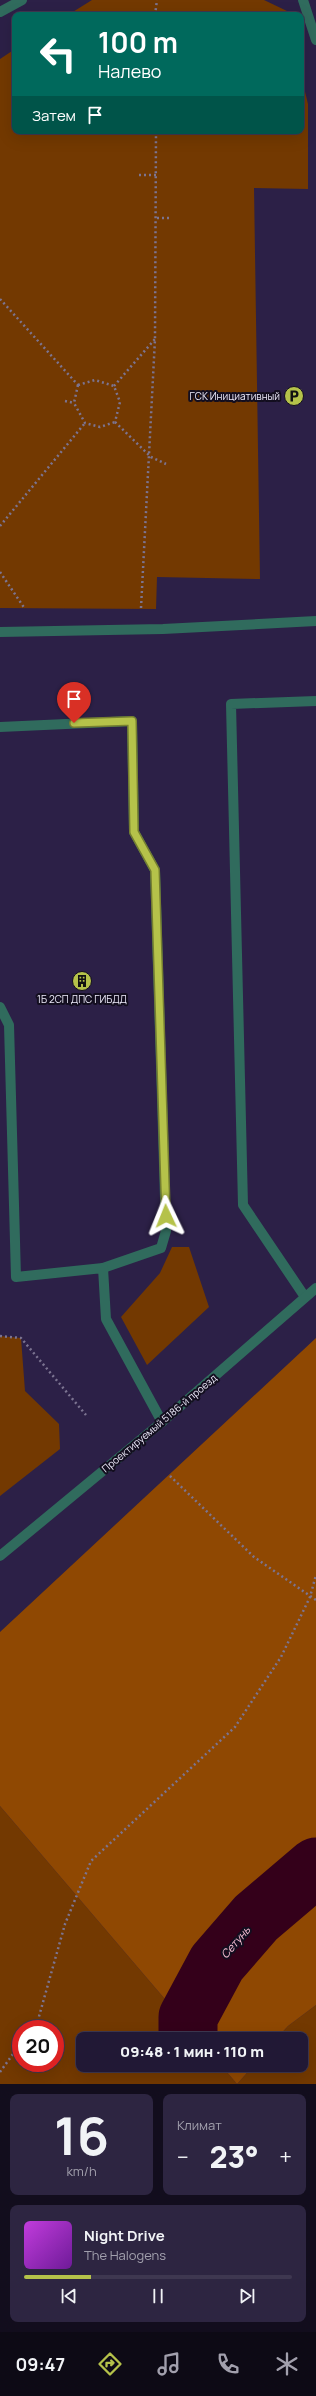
<!DOCTYPE html>
<html lang="ru">
<meta charset="utf-8">
<style>
body{margin:0;font-family:Manrope,sans-serif;background:#2d2541;color:#f1f3f6;height:100vh;display:flex;flex-direction:column;font-size:15px;white-space:nowrap}
*{box-sizing:border-box;margin:0}
p{font-size:13px;color:#a2a0ad}
.icon{flex:none;width:22px;height:22px;fill:none;stroke:currentColor;stroke-width:2;stroke-linecap:round;stroke-linejoin:round}
.map{position:relative;height:2084px;overflow:hidden}
.drawer{display:flex;flex-direction:column;gap:10px;padding:10px;background:#120d1d;flex:1}
.drawer>*{flex:none}
.top-card{position:absolute;left:12px;top:12px;width:292px;height:122px;border-radius:8px;box-shadow:0 4px 16px #0002,0 0 0 1px #3e3750;background:#00695c;color:#fff;overflow:hidden}
.speed{position:absolute;left:12px;top:2020px;display:flex;gap:8px;font-size:20px;font-weight:700;text-align:center}
.speed>*{display:grid;place-content:center;width:52px;height:52px;border-radius:50%;background:#211835;box-shadow:0 4px 16px #0002,0 0 0 1px #3e3750;line-height:1}
.speed .limit{border:6px solid #d22;background:#fff;color:#111}
.pin{position:absolute;display:grid;place-items:center;width:34px;height:34px;color:#fff;margin:-41px -17px;border-radius:50% 50% 50% 0;rotate:-45deg;box-shadow:0 0 4px #0007}
.pin .icon{rotate:45deg}
.me{position:absolute;width:44px;margin:-22px;rotate:358deg;stroke-linejoin:round;filter:drop-shadow(0 0 3px #0008)}
.turn{display:flex;align-items:center;gap:14px;height:84px;padding:0 20px;font-size:18px}
.turn .icon{width:52px;height:52px;stroke-width:2.5}
.turn b{display:block;font-size:28px;line-height:34px}
.then{display:flex;align-items:center;height:38px;padding:0 20px;background:#0003;gap:8px;font-size:15px}
.big{font-size:30px;font-weight:800;line-height:1.1}
.drawer .tile{flex:1;display:flex;flex-direction:column;justify-content:center;gap:6px;min-width:0;padding:0 14px;border-radius:8px;background:#2d2541}
.drawer .dial{align-items:center;gap:0}
.dial b{font-size:52px;line-height:1}
.song{display:flex;align-items:center;gap:12px}
.cover{width:48px;height:48px;border-radius:6px;background:linear-gradient(135deg,hsl(290 70% 55%),hsl(280 70% 35%))}
.played{height:4px;border-radius:2px;background:linear-gradient(90deg,#b5c24a 25%,#3e3750 25%)}
.keys{display:flex;justify-content:space-around;direction:ltr}
.heat{display:flex;justify-content:space-between;align-items:center;font-size:22px;direction:ltr}
.drawer .tiles{flex:1;display:grid;gap:10px;grid-template-columns:1fr 1fr}
.tile:last-child{grid-column:span 2}
.trip{position:absolute;left:76px;top:2032px;width:232px;height:40px;border-radius:8px;background:#211835;box-shadow:0 4px 16px #0002,0 0 0 1px #3e3750;font-weight:800;line-height:40px;text-align:center}
.dock{display:flex;height:64px;justify-content:space-around;align-items:center;background:#0d0a15;color:#a2a0ad}
.dock .icon{width:28px;height:28px}
.dock .current{color:#b5c24a}
.dock b{font-size:18px;color:#f1f3f6}
.map>svg:first-child{display:block}
.green{fill:#733901;fill-rule:evenodd}
.forest{fill:#8f4802}
.lines{fill:none;stroke-linecap:round;stroke-linejoin:round}
.river{stroke:#34001a;stroke-width:59}
.path{stroke:#7c7491;stroke-width:2.5;stroke-dasharray:2 3;stroke-linecap:butt}
.service{stroke:#306b5d;stroke-width:10}
.tertiary{stroke:#306b5d;stroke-width:10}
.route-casing{stroke:#767e30;stroke-width:10}
.route{stroke:#b5c24a;stroke-width:7}
.labels{text-anchor:middle;dominant-baseline:central;stroke-width:4;stroke-linejoin:round;paint-order:stroke}
.poi-label{font-size:10px;fill:#eeebfb;stroke:#130e1f;text-anchor:end}
.street-label{font-size:10px;fill:#eeebfb;stroke:#130e1f}
.water-label{font-size:11px;font-style:italic;fill:#fbc1d6;stroke:#130e1f}
</style>
<div class="map">
<svg width="316" height="2084" viewBox="0 0 316 2084">
<rect width="100%" height="100%" fill="#2c2047"/>
<g class="green">
<polygon points="92,0 264,0 287,11 288,15 68,15"/>
<polygon points="15,49 15,131 301,131 301,75 308,104 308,189 254,188 260,579 157,577 156,609 0,608 0,59"/>
<polygon points="172,1247 189,1247 209,1307 147,1365 121,1317 160,1273"/>
<polygon points="0,1336 21,1338 25,1391 59,1424 60,1449 0,1496"/>
<path d="M0 1806 199 2039H83V2065H221L237 2084 254 2065H301V2039H276L288 2026 316 2005V2084H0ZM21 2029H55V2063H21Z"/>
</g>
<g class="forest">
<polygon points="316,1338 316,2005 288,2026 276,2039 199,2039 0,1806 0,1632"/>
<polygon points="221,2065 254,2065 237,2084"/>
</g>
<g class="lines">
<polyline class="river" points="188,2039 188,2017 217,1963 256,1918 316,1867"/>
<g class="path">
<polyline points="155,15 157,0"/>
<polyline points="139,175 156,175"/>
<polyline points="157,218 169,218"/>
<polyline points="0,299 78,385"/>
<polyline points="78,385 95,380 114,386 120,402 115,422"/>
<polyline points="78,385 74,403 85,423 100,427 115,422"/>
<polyline points="114,386 155,339"/>
<polyline points="65,401 74,403"/>
<polyline points="115,422 151,457 166,464"/>
<polyline points="0,526 85,423"/>
<polyline points="0,572 25,609"/>
<polyline points="141,608 155,339 156,131"/>
<polyline points="0,1336 21,1338 86,1415"/>
<polyline points="170,1476 254,1557 316,1600"/>
<polyline points="31,2029 38,2020 65,1924 91,1861 235,1727 281,1657 310,1597 316,1575"/>
<polyline points="0,2072 21,2043"/>
</g>
<g class="service">
<polyline points="303,0 316,40"/>
<polyline points="0,12 22,0"/>
<polyline points="0,632 163,629 316,621"/>
<polyline points="0,727 132,721 134,832 155,870 166,1231 161,1248 103,1268"/>
<polyline points="0,1007 9,1025 16,1277 103,1268 106,1319 162,1422"/>
<polyline points="305,1297 243,1205 231,704 316,701"/>
</g>
<polyline class="tertiary" points="0,1556 162,1422 316,1288"/>
</g>
<g class="lines">
<defs>
<polyline id="route" points="74,723 132,721 134,832 155,870 166,1216"/>
</defs>
<use href="#route" class="route-casing"/>
<use href="#route" class="route"/>
</g>
<defs>
<symbol id="parking-disc" viewBox="-11 -11 22 22"><circle r="9.5" fill="#b5c24a" stroke="#130e1f"/><path d="M-3.5-5.5H1a3.5 3.5 0 0 1 0 7H-1V5.5H-3.5ZM-1-3.4V-.6H.8a1.4 1.4 0 0 0 0-2.8Z" fill="#111"/></symbol>
<symbol id="building-disc" viewBox="-11 -11 22 22"><circle r="9.5" fill="#b5c24a" stroke="#130e1f"/><path d="M-4-6H4V6H1V3H-1V6H-4ZM-2.5-4.3h1.7v1.8h-1.7ZM.8-4.3h1.7v1.8H.8ZM-2.5-1h1.7V.8h-1.7ZM.8-1h1.7V.8H.8Z" fill="#111"/></symbol>
</defs>
<g fill-rule="evenodd">
<use href="#parking-disc" x="283" y="385" width="22" height="22"/>
<use href="#building-disc" x="71" y="970" width="22" height="22"/>
</g>
<g class="labels">
<g class="poi-label">
<text x="280" y="396">ГСК Инициативный</text>
<text x="82" y="999" text-anchor="middle">1Б 2СП ДПС ГИБДД</text>
</g>
<g class="street-label">
<text transform="translate(159 1423) rotate(-40)">Проектируемый 5186-й проезд</text>
</g>
<g class="water-label">
<text transform="translate(235 1942) rotate(-49)">Сетунь</text>
</g>
</g>
</svg>
<div class="speed"><div class="limit">20</div></div>
<div class="pin" style="left:74px;top:723px;background:#d93025"><svg class="icon" aria-label="arrive" viewBox="0 0 24 24"><path d="M6 21V4h12l-3 4 3 4H6"/></svg></div>
<svg class="me" style="left:166px;top:1216px" viewBox="-20 -20 40 40"><path d="M0-17L14 15 0 8-14 15z" fill="#b5c24a" stroke="#fff" stroke-width="4"/></svg>
<div class="trip">09:48 · 1 мин · 110 m</div>
<div class="top-card">
<div class="turn"><svg class="icon" aria-label="left" viewBox="0 0 24 24"><path d="M17 20v-9H6M10 6l-5 5 5 5"/></svg><div><b>100 m</b>Налево</div></div>
<div class="then">Затем<svg class="icon" aria-label="arrive" viewBox="0 0 24 24"><path d="M6 21V4h12l-3 4 3 4H6"/></svg></div>
</div>
</div>
<section class="drawer">
<div class="tiles">
<div class="tile dial"><b>16</b><p>km/h</p></div>
<div class="tile"><p>Климат</p>
<div class="heat"><a>−</a><b class="big">23°</b><a>+</a></div>
</div>
<div class="tile">
<div class="song"><i class="cover"></i><div><b>Night Drive</b><p>The Halogens</p></div></div>
<div class="played"></div>
<div class="keys"><svg class="icon" aria-label="previous" viewBox="0 0 24 24"><path d="M18 5L8 12l10 7zM5 5v14"/></svg><svg class="icon" aria-label="pause" viewBox="0 0 24 24"><path d="M8 5v14M16 5v14"/></svg><svg class="icon" aria-label="next" viewBox="0 0 24 24"><path d="M6 5l10 7-10 7zM19 5v14"/></svg></div>
</div>
</div>
</section>
<nav class="dock">
<b>09:47</b>
<svg class="icon current" aria-label="directions" viewBox="0 0 24 24"><path d="M12 3l9 9-9 9-9-9zM9 14v-3h6M13 9l2 2-2 2"/></svg>
<svg class="icon" aria-label="music" viewBox="0 0 24 24"><path d="M9 18V5l10-2v13"/><circle cx="6" cy="18" r="3"/><circle cx="16" cy="16" r="3"/></svg>
<svg class="icon" aria-label="phone" viewBox="0 0 24 24"><path d="M5 4h4l2 5-3 2q2 4 5 5l2-3 5 2v4C11 20 4 13 5 4z"/></svg>
<svg class="icon" aria-label="climate" viewBox="0 0 24 24"><path d="M12 3v18M4 7l16 10M4 17L20 7"/></svg>
</nav>
